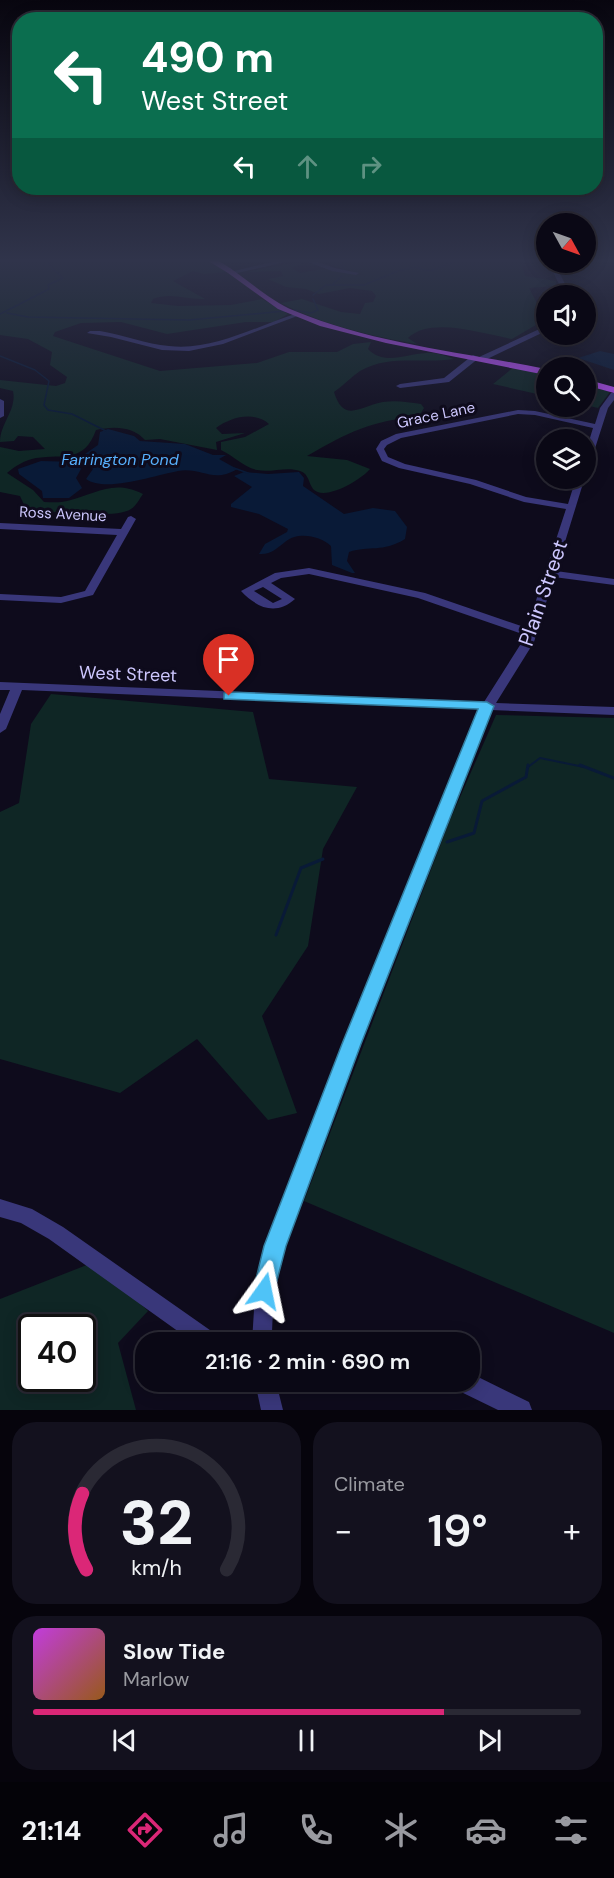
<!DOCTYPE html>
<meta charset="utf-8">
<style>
body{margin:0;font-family:"DM Sans",sans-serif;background:#13111e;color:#f1f3f6;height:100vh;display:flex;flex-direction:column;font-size:22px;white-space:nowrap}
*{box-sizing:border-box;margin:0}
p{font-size:20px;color:#999aa0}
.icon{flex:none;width:33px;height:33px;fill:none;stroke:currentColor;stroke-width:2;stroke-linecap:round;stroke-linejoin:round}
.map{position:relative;height:1410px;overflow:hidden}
.drawer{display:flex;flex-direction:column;gap:12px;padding:12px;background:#06040c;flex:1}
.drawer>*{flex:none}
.hud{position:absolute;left:12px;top:12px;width:591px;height:183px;border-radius:24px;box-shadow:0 3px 15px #0003,0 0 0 2px #2a2934;background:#0b6e4f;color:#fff;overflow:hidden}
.needle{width:39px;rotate:130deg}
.tools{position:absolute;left:536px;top:213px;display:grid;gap:12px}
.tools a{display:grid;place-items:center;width:60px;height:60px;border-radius:50%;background:#0a0815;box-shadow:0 3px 15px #0003,0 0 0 2px #2a2934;font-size:30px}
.speed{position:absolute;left:18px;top:1314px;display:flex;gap:12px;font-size:30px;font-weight:700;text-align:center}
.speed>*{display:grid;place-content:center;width:78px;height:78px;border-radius:50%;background:#0a0815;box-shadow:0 3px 15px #0003,0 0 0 2px #2a2934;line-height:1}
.speed .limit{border:3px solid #111;border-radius:9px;background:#fff;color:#111}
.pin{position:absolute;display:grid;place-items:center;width:51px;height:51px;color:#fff;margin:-62px -26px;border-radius:50% 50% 50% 0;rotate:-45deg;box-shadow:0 0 6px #0007}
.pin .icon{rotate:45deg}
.me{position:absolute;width:66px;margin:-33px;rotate:12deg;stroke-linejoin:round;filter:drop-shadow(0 0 4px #0008)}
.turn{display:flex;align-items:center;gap:21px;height:126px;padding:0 30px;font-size:27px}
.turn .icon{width:78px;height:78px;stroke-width:2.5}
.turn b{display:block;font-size:42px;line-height:51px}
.lanes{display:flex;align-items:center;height:57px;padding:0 30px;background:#0003;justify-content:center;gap:30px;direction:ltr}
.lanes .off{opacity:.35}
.big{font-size:45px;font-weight:600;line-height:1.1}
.drawer .card{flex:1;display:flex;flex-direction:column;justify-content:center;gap:9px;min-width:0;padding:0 21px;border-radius:24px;background:#13111e}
.drawer .dial{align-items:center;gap:0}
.dial svg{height:156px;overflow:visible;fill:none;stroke:#2a2934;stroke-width:7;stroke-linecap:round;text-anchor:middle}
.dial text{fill:#f1f3f6;stroke:none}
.song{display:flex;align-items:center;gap:18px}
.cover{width:72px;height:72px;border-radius:9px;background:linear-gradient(135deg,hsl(290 70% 55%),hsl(30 70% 35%))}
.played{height:6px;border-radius:3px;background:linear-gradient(90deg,#db2777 75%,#2a2934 75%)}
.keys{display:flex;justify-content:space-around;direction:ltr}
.heat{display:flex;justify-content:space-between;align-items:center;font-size:33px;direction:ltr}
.drawer .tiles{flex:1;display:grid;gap:12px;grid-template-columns:1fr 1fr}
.card:last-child{grid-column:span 2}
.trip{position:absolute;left:135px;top:1332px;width:345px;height:60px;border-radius:24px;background:#0a0815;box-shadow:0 3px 15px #0003,0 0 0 2px #2a2934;font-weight:600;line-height:60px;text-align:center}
.tabs{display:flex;height:96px;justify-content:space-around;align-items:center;background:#040308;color:#999aa0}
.tabs .icon{width:42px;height:42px}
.tabs .on{color:#db2777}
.tabs b{font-size:27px;color:#f1f3f6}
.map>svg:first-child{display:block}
.green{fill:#0f2625;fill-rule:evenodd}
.water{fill:#091a37}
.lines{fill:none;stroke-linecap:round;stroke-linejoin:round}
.stream-far2{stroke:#091a37;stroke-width:1.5}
.stream-far1{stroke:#091a37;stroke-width:2}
.stream{stroke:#091a37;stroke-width:3}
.minor{fill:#39377a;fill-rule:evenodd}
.major{fill:#bb50fc;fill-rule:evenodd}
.route{fill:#4fc3f7;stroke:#337fa1;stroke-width:1.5}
.labels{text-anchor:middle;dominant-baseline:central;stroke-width:6;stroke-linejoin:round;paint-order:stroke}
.far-street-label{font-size:15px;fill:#cdc7fe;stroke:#0e0b1c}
.far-water-label{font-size:16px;font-style:italic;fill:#57b0fd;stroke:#0e0b1c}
.street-label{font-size:18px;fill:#cdc7fe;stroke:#0e0b1c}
.near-street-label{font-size:21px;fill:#cdc7fe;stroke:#0e0b1c}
</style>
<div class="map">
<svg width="614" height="1410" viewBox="0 0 614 1410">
<rect width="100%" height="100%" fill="#0e0b1c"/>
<g class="green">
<path d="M0 259H202L227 272 204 274 193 271 173 281 205 299C186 300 171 292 153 299L151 303 178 306 231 305 262 299 288 314 274 322H246L167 334 121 322 81 323 55 332 53 336 160 371 257 363 289 352H337L353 344 371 342 368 349C384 366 406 354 426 353 436 352 445 356 454 359 423 364 389 354 360 371 351 377 343 386 334 392 344 424 360 406 383 402 396 400 408 402 421 404L424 408 419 416C368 422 351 431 307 456L347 460 370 469C362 479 325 502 313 489 308 482 309 474 300 471 287 466 271 473 257 470 243 467 234 456 221 450V442L245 437 269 424C254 411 231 417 216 428L222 434 245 433 216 442 217 450 160 439 145 440C133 426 113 426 96 430 84 463 65 454 36 458 25 460 15 466 7 473L33 490 44 502C51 502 60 503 67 501 97 494 112 479 143 494 140 498 136 506 131 509 114 520 47 511 26 509L20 496 0 492V447L19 451 45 449 33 437 18 436 14 441 0 442C0 423 17 410 13 391L0 388V380L56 386 65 383 67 377 50 365 52 352 28 339 0 335Z"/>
<path d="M330 259 363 262 514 259 521 261 525 276 556 281 555 286 529 288 539 307 546 311V319L512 339C483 334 431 316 408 338L417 344C371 336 323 325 281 303L302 299 341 312 360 314 365 303 373 302 376 296 372 291 350 288 319 294 306 289 286 287 268 279 283 276 281 271 246 272 298 262 301 264 292 268 300 273 323 269 364 275 330 265Z"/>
<polygon points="514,367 546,373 546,396 493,384"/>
<polygon points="585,384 610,392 598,408 585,405"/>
<polygon points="51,694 253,712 269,779 357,787 323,849 308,946 262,1016 297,1113 268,1120 197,1039 120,1093 0,1059 0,812 19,803 31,724"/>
<polygon points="496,715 614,718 614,1333 304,1201 450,820"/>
<path d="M97 1261 148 1311 118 1343 136 1410H0V1299ZM32 1328H82V1378H32Z"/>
</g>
<g class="water">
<polygon points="600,351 614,354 614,370 578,358"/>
<path d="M108 429 134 436 140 441 185 444 213 455H226L219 459 237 469C213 484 202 467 178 471 156 475 105 493 86 479L93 469 85 459V454L98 445 100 432Z"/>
<polygon points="41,461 77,462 81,469 76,478 82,488 69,498 43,498 42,491 19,474 18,469"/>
<path d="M244 472 268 474 299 472 304 478 303 486 344 514 373 508 395 511 407 527 405 539C382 553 370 545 349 552L347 561 355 573H352L332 565 331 546C320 536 298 531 285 542 277 548 271 555 259 554L265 544 287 532 288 529 259 514 231 507V504L252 487 234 476Z"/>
</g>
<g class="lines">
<g class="stream-far2">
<polyline points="338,259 344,269"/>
<polyline points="466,259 474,259"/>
<polyline points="333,284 342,276"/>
<polyline points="313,295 326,285 364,285 398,271 414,267 430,271 462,259"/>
<polyline points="294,310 311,313 318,310 313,299"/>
<polyline points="7,313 28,317 189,320 285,311"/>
<polyline points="0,314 49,289 48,285 63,278 47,263 64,259"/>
<polyline points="0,356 35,370 49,381 44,405 48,410 72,414 106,431"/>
<polyline points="234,468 248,473"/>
</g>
<polyline class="stream-far1" points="528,767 540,758 584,767"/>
<g class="stream">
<polyline points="580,765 614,778"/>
<polyline points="447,842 474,833 482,801 526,777 528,765"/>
<polyline points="276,935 301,868 323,859"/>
</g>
<g class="minor">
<polygon points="285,259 298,259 233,274 230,272"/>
<polygon points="300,259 310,259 335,268 359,273 356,275 332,271"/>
<polygon points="548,262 554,262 571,296 565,296"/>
<path d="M295 314 300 315 223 344 189 351 162 350 111 337 87 333 90 331H100C124 335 146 344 169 346 213 351 254 327 295 314Z"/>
<polygon points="546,326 546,331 485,360 479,358 449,382 400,388 396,386 400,384 444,378 473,355 479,357"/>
<path d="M611 393H614V400L608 408 589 467 585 470V454L593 428 535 415 518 414 401 438 387 445 384 449 388 457 405 464 476 480 526 497 568 504 576 478 585 477 556 571 614 579V585L554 577 534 642 496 703 614 707V715L491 710 488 715C437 845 385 975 336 1106 308 1183 271 1259 272 1342H252L255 1294 265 1246 343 1044 480 709 22 690 6 729 0 733V714L10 690H0V682L484 702 522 642 525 635 418 598 309 574 281 578 271 583 295 599C276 616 257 608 241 591L275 573 309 568 425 593 527 628 566 509 524 502 470 484 399 468 382 461 376 449 381 441 396 434 518 410 535 411 595 424 600 408ZM263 587 282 599 273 603 254 591Z"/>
<polygon points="0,399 4,401 4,416 0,418"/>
<polygon points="131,516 136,519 93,595 61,603 0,600 0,594 61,597 85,591 117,535 0,529 0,523 121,529 128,517"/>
<polygon points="0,1199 32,1209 63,1227 217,1335 220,1342 193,1342 49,1239 21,1223 0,1217"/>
<polygon points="470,1373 529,1402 532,1410 498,1410 457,1390 455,1382 470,1382"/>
<polygon points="255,1382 276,1382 283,1410 261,1410"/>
</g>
<g class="major">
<path d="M205 259H215L222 263C247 278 268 300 295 311 374 344 463 352 546 369V375L386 343 320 326 278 309 228 273Z"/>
<polygon points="585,379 614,387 614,393 585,385"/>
</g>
</g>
<linearGradient id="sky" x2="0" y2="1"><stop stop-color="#08060f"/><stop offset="0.57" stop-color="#30344b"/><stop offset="1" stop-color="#30344b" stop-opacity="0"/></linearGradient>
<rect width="614" height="457" fill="url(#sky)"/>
<polygon class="route" points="229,692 487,702 494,706 361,1044 286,1246 272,1299 264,1302 256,1299 253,1291 264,1246 342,1044 478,709 224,699 224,693"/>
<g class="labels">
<g class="far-street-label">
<text transform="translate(436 415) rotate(-12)">Grace Lane</text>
<text transform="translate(63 514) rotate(3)">Ross Avenue</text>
</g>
<g class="far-water-label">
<text x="120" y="459">Farrington Pond</text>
</g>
<g class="street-label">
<text transform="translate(128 674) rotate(2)">West Street</text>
</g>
<g class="near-street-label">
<text transform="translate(543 593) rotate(-71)">Plain Street</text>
</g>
</g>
</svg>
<div class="tools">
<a><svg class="needle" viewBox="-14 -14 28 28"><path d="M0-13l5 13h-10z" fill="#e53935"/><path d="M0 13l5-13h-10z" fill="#999aa0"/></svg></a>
<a><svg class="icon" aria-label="sound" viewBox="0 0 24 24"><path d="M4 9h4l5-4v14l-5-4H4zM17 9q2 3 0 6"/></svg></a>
<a><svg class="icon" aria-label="search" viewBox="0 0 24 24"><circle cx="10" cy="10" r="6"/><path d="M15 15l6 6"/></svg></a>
<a><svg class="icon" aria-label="layers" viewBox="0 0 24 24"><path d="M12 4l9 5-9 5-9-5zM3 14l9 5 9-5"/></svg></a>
</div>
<div class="speed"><div class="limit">40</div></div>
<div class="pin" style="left:229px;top:696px;background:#d93025"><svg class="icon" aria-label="arrive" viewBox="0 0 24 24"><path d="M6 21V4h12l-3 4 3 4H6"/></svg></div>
<svg class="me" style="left:264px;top:1291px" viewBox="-20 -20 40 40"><path d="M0-17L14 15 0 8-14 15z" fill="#4fc3f7" stroke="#fff" stroke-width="4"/></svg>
<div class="trip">21:16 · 2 min · 690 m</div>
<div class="hud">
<div class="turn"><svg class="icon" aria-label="left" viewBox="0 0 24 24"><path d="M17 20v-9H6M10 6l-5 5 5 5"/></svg><div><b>490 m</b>West Street</div></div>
<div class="lanes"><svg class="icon" aria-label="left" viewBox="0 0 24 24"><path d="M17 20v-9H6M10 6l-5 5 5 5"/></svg><svg class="icon off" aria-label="ahead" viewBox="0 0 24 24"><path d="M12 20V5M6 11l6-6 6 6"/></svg><svg class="icon off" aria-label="right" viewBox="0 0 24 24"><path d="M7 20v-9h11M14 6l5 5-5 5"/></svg></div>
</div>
</div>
<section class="drawer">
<div class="tiles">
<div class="card dial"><svg viewBox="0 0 100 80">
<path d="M14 69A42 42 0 1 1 86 69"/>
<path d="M14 69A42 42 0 0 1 12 30" stroke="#db2777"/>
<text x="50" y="56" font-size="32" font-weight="700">32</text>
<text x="50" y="72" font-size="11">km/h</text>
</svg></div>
<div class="card"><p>Climate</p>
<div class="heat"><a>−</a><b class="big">19°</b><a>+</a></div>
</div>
<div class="card">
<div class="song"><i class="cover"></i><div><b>Slow Tide</b><p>Marlow</p></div></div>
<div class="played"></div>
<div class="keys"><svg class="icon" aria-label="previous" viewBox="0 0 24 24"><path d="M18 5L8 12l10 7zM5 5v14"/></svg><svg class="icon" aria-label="pause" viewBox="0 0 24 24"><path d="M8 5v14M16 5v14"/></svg><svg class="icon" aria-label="next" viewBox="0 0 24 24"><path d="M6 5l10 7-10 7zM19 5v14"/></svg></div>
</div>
</div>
</section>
<nav class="tabs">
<b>21:14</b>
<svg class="icon on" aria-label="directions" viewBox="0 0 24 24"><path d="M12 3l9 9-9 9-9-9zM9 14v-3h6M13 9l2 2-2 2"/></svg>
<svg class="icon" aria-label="music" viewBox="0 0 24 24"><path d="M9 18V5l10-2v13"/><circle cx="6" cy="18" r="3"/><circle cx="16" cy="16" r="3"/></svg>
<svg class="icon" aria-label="phone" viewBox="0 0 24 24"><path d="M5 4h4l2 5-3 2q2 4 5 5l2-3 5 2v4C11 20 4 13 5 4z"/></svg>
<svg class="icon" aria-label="climate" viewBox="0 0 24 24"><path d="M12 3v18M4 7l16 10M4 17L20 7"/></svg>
<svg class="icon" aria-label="car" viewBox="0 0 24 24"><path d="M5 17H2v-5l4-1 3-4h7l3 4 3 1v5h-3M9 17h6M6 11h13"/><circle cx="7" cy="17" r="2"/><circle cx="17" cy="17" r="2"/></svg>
<svg class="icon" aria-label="filters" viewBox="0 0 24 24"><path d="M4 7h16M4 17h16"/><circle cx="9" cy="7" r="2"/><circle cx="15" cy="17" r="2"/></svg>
</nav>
